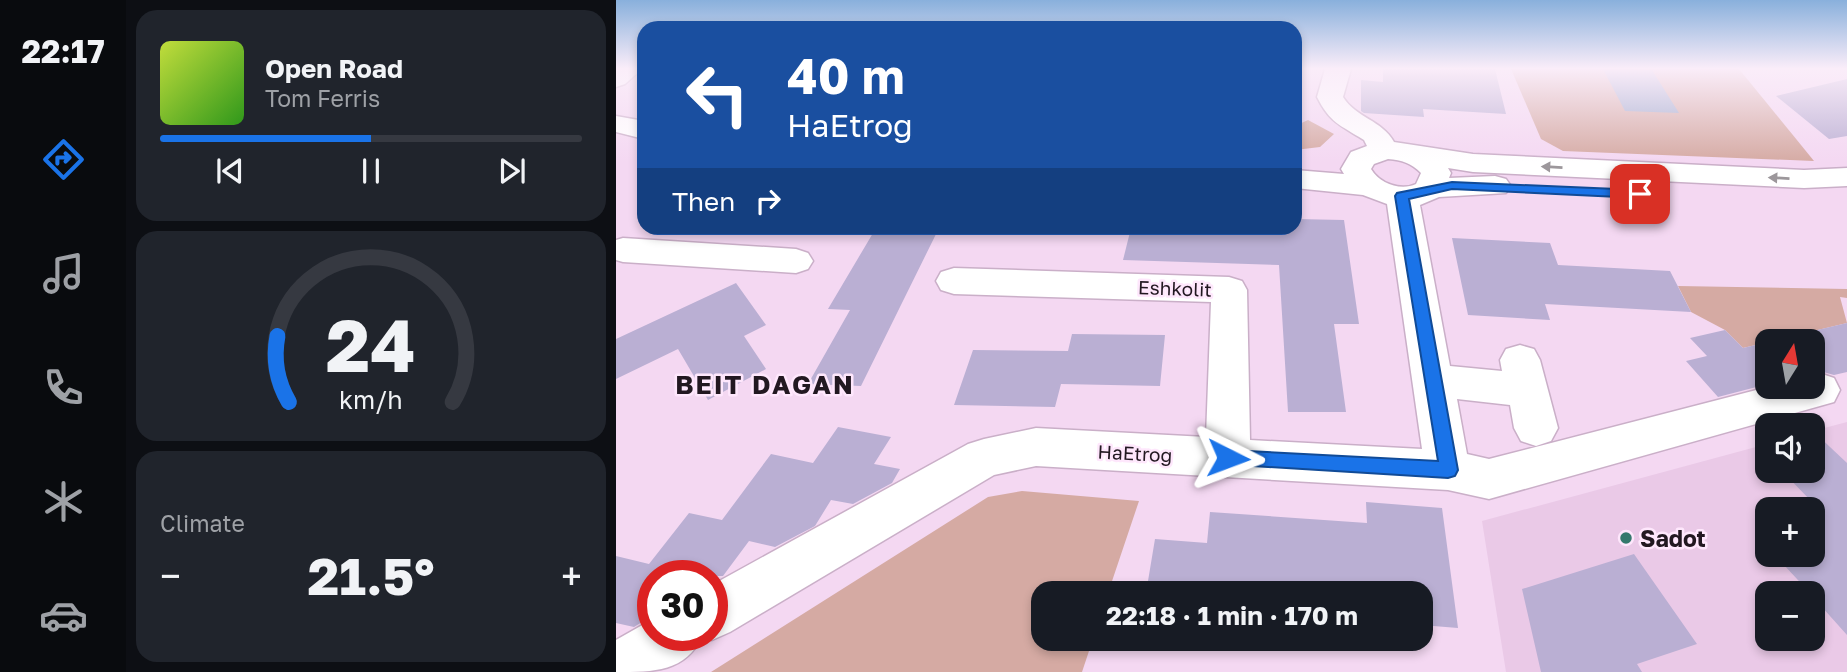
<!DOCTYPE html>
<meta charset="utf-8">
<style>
body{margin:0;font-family:"Golos Text",sans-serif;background:#20242c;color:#f1f3f6;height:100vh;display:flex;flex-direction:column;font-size:26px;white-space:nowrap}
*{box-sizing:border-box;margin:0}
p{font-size:23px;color:#9ea1a6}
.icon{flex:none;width:38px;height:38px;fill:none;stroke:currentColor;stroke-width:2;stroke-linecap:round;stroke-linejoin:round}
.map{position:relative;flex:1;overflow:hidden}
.side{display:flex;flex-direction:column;gap:10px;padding:10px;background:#0d0f14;width:490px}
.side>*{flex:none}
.guide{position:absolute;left:21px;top:21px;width:665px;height:214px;border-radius:21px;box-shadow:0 4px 10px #0003;background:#1a4fa0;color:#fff;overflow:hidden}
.needle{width:46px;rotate:11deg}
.buttons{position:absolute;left:1139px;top:329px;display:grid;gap:14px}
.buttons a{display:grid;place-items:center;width:70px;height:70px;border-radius:14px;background:#171b24;box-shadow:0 4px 10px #0003;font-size:35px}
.speed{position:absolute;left:21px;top:560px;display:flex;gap:14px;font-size:35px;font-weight:700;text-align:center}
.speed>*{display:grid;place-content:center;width:91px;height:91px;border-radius:50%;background:#171b24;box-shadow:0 4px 10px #0003;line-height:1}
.speed .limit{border:10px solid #d22;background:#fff;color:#111}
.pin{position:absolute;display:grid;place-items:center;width:60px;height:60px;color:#fff;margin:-30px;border-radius:14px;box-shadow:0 4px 10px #0006}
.me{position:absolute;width:77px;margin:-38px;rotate:93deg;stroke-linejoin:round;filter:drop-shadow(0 0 5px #0008)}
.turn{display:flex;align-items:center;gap:24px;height:147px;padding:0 35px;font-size:32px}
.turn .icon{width:91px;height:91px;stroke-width:2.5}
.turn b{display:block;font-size:49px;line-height:60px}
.then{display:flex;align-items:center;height:66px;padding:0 35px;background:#0003;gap:14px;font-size:26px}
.big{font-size:52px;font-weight:700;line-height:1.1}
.side .tile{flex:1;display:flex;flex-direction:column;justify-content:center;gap:10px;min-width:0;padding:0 24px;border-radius:21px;background:#20242c}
.side .dial{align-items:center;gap:0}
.dial svg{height:182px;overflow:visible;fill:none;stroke:#363941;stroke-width:7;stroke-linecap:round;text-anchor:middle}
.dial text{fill:#f1f3f6;stroke:none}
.song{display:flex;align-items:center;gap:21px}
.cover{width:84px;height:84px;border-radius:10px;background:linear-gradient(135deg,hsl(70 70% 55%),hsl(110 70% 35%))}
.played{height:7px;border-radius:4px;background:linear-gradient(90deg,#1a73e8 50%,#363941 50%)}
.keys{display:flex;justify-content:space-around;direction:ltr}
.heat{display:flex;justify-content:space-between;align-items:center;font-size:38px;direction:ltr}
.trip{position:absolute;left:415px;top:581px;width:402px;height:70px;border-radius:21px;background:#171b24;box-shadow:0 4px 10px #0003;font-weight:700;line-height:70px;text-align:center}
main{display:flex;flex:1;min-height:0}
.tab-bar{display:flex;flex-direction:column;width:126px;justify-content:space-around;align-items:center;background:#090b0e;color:#9ea1a6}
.tab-bar .icon{width:49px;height:49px}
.tab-bar .active{color:#1a73e8}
.tab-bar b{font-size:32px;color:#f1f3f6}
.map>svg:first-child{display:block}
.built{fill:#eac9e7;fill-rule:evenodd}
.green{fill:#d5aaa3}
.water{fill:#9ca9cb}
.building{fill:#baafd3}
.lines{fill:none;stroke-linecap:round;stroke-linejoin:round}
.minor-casing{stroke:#caafc8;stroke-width:3}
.minor{fill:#fff;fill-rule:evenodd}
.oneway{fill:#9c979b}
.route{fill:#1a73e8;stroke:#114b97;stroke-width:2}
.poi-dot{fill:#35796d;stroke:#fee7fc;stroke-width:2.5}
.labels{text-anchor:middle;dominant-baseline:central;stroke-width:5;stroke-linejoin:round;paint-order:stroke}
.street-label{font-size:19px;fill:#221821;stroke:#fee7fc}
.near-poi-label{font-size:23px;font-weight:bold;fill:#221821;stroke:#fee7fc;text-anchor:start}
.district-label{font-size:26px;font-weight:bold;letter-spacing:2px;fill:#221821;stroke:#fee7fc}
</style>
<main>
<nav class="tab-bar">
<b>22:17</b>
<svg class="icon active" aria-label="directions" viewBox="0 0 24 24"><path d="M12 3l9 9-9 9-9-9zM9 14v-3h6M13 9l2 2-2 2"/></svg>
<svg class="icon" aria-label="music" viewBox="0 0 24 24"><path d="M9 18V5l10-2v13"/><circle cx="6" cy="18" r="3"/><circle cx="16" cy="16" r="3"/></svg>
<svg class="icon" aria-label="phone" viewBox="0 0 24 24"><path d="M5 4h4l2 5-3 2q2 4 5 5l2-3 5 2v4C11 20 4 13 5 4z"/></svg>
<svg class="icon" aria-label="climate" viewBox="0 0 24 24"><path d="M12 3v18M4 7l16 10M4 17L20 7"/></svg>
<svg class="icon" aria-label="car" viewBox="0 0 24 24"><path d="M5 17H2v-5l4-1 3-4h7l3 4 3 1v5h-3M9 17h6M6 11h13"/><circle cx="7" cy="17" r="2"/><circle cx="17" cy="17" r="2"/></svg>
</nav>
<section class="side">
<div class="tile">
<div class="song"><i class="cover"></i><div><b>Open Road</b><p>Tom Ferris</p></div></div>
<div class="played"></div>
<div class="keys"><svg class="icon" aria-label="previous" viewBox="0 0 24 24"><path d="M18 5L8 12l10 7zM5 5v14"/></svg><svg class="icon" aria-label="pause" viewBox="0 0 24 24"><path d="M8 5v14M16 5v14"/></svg><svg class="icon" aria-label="next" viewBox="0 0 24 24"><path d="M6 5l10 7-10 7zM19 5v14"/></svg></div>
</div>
<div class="tile dial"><svg viewBox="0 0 100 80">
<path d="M14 69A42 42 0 1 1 86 69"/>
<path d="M14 69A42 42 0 0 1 9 40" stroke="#1a73e8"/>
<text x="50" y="56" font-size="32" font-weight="700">24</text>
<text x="50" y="72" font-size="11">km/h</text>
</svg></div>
<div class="tile"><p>Climate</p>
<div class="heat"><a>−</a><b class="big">21.5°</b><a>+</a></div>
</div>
</section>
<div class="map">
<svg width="1231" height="672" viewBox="0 0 1231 672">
<rect width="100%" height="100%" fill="#f4d8f2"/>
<path class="built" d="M1231 422V672H890L866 521 1151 444 1152 471H1197V431ZM1152 509H1197V555H1152ZM1152 593H1197V639H1152Z"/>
<g class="green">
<polygon points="895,69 1123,69 1198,161 947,151 925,139"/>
<polygon points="692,120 718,134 704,147 679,150 679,126"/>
<polygon points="1062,286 1231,289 1231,298 1224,297 1231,323 1127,348 1109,330 1075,312"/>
<polygon points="406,491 523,501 492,593 427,593 427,639 477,639 466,672 95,672 372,497"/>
</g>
<polygon class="water" points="987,69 1036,70 1063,113 1009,111"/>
<g class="building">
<polygon points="767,69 879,69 890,114 807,109 808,117 748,113 745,111 745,80 767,82"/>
<polygon points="1231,79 1231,136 1213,139 1160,96"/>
<polygon points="679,219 728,220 743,324 718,324 730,412 672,412 663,265 507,260 515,228 679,228"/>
<polygon points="260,228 323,228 245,386 192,384 234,310 212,309"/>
<polygon points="836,238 934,243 942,265 1054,271 1075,312 929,304 934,320 852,315"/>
<polygon points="120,283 150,325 128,336 150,369 92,400 62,349 0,379 0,339"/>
<polygon points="1231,323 1231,372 1218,375 1204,371 1197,372 1197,341 1154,341"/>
<polygon points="1109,330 1127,348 1152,342 1152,384 1102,397 1070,361 1091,356 1074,338"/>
<polygon points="456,334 549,335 544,386 445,384 439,407 338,405 357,350 452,351"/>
<polygon points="222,427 275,437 258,464 284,469 276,483 237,504 215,500 199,526 159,547 133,541 107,576 37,576 37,614 34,617 18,627 0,623 0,556 33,564 73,513 106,520 155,454 197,463"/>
<polygon points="1197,431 1231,463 1231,635 1197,597 1197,593 1194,593 1168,565 1197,555 1197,503 1166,471 1197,471"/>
<polygon points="750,502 826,508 842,628 805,625 805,593 530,593 539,539 591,543 594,512 751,523"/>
<polygon points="1018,554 1081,644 1021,664 1026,672 925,672 906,589"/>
</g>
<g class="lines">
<defs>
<g id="minor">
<polygon points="0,69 26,69 9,84 0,87"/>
<path d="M709 69H735L727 97C740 118 766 120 778 142L857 154 1188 170 1231 168V186L1188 188 857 172 832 168 835 173 833 178 879 176 890 179 895 186 890 193 823 197 804 205 834 366 886 371 884 360 890 349 904 345 918 349 924 360 942 428 935 441 920 446 905 441 898 428 894 405 841 399 851 454 873 459 1152 387H1197V375L1203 373 1218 378 1224 390 1218 402 873 499 832 490 420 466 378 475 114 632 96 640 86 636C70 672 38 672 0 672V640L37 619V635H96V585L352 444 368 439 420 428 590 437 595 302 338 294 325 290 320 281 325 272 338 268 613 277 626 281 631 290 634 440 806 449 771 204 747 195 679 188V170L728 174 725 169 735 152 751 146 748 140C724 125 714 123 701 97ZM772 159C786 160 795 163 805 173L800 184C785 191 764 184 755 169L758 164Z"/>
<polygon points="0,116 28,121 28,139 0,132"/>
<polygon points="7,238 180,249 192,253 197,261 192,269 180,273 7,262 0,260 0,240"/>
</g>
</defs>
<use href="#minor" class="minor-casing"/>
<use href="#minor" class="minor"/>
</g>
<defs><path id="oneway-solid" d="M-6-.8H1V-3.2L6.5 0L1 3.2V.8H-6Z" transform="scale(1.75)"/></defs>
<g class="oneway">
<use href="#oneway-solid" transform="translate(936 167) rotate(-177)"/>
<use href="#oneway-solid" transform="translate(1163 178) rotate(-177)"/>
</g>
<linearGradient id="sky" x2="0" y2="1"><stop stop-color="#89b0dc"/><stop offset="0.42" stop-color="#faedf9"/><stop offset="1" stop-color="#faedf9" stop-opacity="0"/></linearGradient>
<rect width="1231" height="163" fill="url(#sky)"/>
<polygon class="route" points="836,182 1024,190 1031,194 1024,198 836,189 793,199 842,470 839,476 832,478 605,464 602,458 605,452 612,450 822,461 779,196 781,193"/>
<circle class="poi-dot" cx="1010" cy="538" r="7"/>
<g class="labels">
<g class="street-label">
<text transform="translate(559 288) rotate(2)">Eshkolit</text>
<text transform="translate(519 453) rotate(3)">HaEtrog</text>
</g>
<g class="near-poi-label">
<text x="1024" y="538">Sadot</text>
</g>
<g class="district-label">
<text x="149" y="384">BEIT DAGAN</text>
</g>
</g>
</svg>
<div class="buttons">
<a><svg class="needle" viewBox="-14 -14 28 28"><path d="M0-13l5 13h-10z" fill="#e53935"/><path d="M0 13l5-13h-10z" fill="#9ea1a6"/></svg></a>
<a><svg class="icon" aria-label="sound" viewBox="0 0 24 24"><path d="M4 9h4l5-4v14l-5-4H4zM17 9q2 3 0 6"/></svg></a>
<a>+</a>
<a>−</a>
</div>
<div class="speed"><div class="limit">30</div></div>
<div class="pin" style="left:1024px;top:194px;background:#d93025"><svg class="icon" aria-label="arrive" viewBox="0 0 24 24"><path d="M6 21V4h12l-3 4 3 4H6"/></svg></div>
<svg class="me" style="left:612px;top:458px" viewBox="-20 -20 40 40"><path d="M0-17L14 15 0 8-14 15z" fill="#1a73e8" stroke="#fff" stroke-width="4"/></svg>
<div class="trip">22:18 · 1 min · 170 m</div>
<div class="guide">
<div class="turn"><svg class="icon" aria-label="left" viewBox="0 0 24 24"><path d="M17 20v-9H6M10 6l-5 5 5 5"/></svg><div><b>40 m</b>HaEtrog</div></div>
<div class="then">Then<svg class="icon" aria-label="right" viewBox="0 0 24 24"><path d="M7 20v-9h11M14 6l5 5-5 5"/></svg></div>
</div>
</div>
</main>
